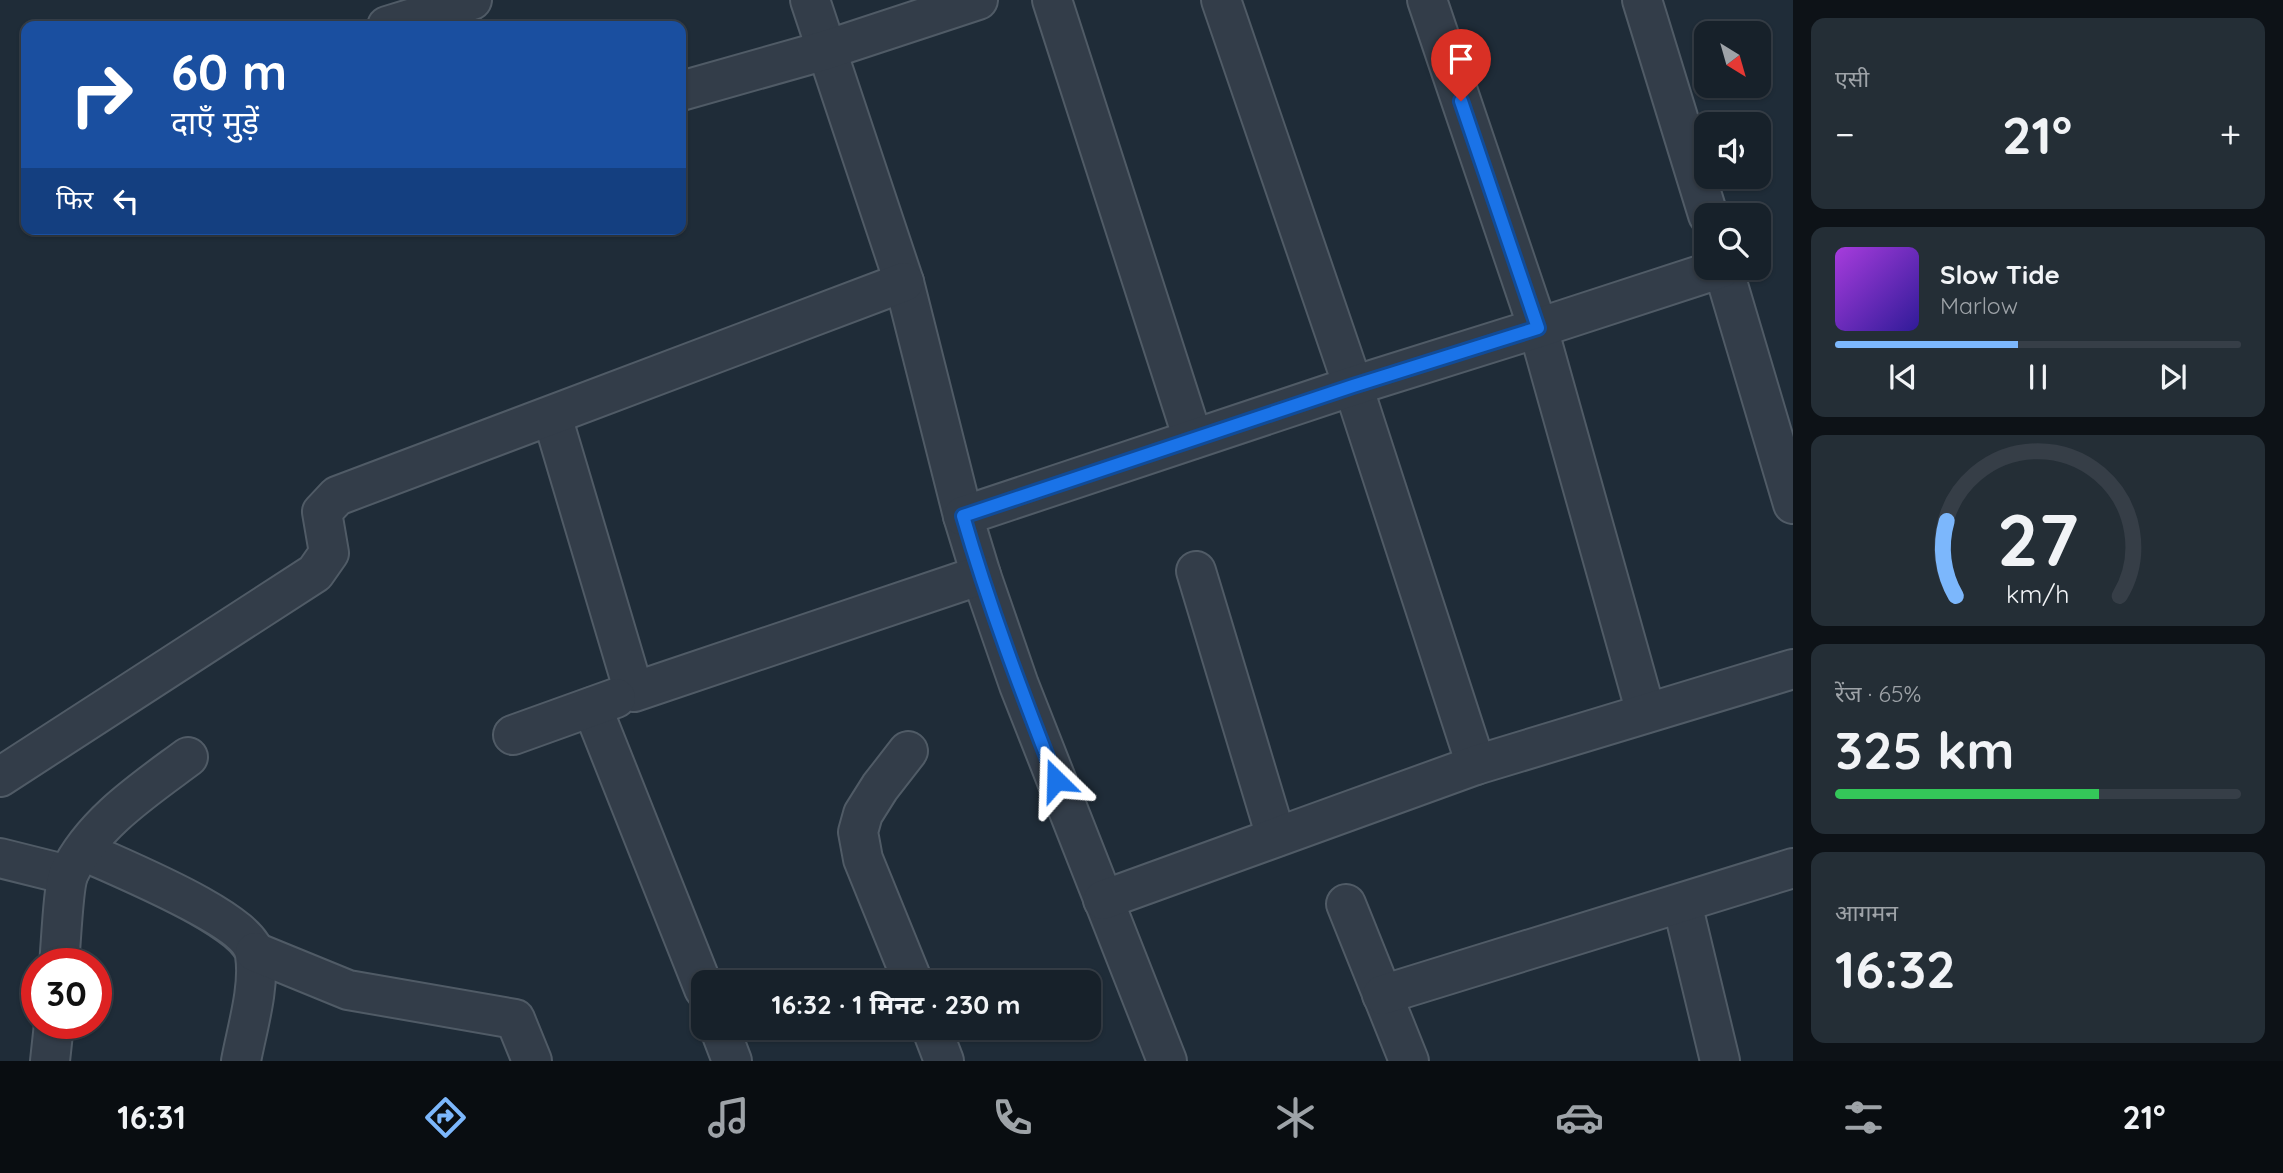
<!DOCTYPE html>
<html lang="hi">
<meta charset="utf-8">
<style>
body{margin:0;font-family:Quicksand,"Noto Sans Devanagari",sans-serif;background:#242e36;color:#f1f3f6;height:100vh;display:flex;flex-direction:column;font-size:26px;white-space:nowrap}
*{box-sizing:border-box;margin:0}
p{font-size:23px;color:#9ea3a8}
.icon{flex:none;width:38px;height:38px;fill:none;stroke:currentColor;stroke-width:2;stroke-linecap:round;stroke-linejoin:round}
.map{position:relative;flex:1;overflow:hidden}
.drawer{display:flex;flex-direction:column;gap:18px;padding:18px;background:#0d1217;width:490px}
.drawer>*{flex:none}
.hud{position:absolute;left:21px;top:21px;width:665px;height:214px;border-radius:14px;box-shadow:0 2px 5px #0004,0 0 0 2px #363e47;background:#1a4fa0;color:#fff;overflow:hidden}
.needle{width:46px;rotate:143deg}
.controls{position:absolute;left:1694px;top:21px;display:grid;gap:14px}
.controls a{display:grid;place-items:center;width:77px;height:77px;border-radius:14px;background:#17212a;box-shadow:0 2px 5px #0004,0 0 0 2px #363e47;font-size:35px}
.speed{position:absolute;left:21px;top:948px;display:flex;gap:14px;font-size:35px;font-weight:700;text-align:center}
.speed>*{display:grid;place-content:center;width:91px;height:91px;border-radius:50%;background:#17212a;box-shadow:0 2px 5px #0004,0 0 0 2px #363e47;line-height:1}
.speed .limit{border:10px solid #d22;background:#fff;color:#111}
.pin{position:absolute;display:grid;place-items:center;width:60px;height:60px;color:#fff;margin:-72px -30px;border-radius:50% 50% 50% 0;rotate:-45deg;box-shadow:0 0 7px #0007}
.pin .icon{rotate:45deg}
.me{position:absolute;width:77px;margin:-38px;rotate:338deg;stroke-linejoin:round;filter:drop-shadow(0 0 5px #0008)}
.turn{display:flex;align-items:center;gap:24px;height:147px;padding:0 35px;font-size:32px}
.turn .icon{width:91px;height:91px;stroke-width:2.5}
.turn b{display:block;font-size:49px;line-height:60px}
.then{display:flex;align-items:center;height:66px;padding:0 35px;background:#0003;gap:14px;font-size:26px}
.big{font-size:52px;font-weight:700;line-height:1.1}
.drawer .tile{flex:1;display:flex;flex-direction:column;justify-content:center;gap:10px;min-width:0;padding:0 24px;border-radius:14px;background:#242e36}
.drawer .dial{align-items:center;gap:0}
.dial svg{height:182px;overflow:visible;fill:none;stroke:#363e47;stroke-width:7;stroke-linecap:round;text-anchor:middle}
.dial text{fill:#f1f3f6;stroke:none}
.song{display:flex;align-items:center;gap:21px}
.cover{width:84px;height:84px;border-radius:10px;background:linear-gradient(135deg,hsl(280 70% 55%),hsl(250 70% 35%))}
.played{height:7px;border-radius:4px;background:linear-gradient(90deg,#7cb7fc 45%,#363e47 45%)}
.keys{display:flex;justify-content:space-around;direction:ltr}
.heat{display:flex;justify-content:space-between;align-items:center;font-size:38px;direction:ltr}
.charge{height:10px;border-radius:5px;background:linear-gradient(90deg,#34c759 65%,#363e47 0)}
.trip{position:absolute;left:691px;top:970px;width:410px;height:70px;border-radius:14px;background:#17212a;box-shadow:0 2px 5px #0004,0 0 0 2px #363e47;font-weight:700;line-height:70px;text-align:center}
.tab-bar{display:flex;height:112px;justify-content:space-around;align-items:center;background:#090d11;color:#9ea3a8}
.tab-bar .icon{width:49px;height:49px}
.tab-bar .active{color:#7cb7fc}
.tab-bar b{font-size:32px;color:#f1f3f6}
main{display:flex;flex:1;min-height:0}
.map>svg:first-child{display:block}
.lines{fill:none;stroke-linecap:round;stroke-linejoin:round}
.minor-casing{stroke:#505b66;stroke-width:42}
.minor{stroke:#333d49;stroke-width:38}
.route-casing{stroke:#114b97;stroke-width:18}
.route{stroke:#1a73e8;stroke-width:12}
</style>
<main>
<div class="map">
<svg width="1793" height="1061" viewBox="0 0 1793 1061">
<rect width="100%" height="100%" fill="#1f2c38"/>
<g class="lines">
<defs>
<g id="minor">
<polyline points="810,0 904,282 963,516 981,575 1019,685 1167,1061"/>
<polyline points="1052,0 1193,439"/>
<polyline points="1221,0 1353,386 1476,765"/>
<polyline points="1427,0 1538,328 1646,713"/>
<polyline points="1642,0 1708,215"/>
<polyline points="387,26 472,0"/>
<polyline points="681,91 826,50 978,0"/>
<polyline points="1723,268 1793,504"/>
<polyline points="552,416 634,692 981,575"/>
<polyline points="963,516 1353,386 1538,328 1722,268"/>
<polyline points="1196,571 1276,837"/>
<polyline points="592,707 704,989"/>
<polyline points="513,735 616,698"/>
<polyline points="908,751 880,787 863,814 858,832 863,859 913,982"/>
<polyline points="0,777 315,573 329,553 322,512 337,496 904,282"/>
<path d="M84 851C117 867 250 919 255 955 260 987 247 1029 241 1061"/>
<polyline points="0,858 68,875"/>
<polyline points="1103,900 1476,765 1793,669"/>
<polyline points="1682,903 1720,1061"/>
<polyline points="1346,904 1409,1061"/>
<polyline points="255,952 348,990 515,1019 532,1061"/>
<path d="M59 964C61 946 63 886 69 873 93 823 145 789 188 757"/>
<polyline points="1382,995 1793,868"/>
<polyline points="719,1027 732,1061"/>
<polyline points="931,1027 944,1061"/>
<polyline points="50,1061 54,1024"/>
</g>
</defs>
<use href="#minor" class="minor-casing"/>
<use href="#minor" class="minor"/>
</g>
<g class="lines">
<defs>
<path id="route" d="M1056 780C1022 693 989 606 963 516L1353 386 1538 328 1461 101"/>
</defs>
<use href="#route" class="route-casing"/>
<use href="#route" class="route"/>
</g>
</svg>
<div class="controls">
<a><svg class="needle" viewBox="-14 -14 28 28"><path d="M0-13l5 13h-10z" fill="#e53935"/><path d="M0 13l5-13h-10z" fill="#9ea3a8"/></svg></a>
<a><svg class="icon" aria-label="sound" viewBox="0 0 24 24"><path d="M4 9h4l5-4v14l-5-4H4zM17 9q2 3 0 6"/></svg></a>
<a><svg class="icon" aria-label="search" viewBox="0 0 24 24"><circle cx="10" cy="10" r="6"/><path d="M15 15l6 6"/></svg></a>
</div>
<div class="speed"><div class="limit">30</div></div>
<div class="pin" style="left:1461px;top:101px;background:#d93025"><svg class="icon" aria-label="arrive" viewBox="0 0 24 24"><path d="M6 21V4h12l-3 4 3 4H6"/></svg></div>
<svg class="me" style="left:1056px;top:780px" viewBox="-20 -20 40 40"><path d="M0-17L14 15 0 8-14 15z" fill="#1a73e8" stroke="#fff" stroke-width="4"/></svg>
<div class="trip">16:32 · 1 मिनट · 230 m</div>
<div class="hud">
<div class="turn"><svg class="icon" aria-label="right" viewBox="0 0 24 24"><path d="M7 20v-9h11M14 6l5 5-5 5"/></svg><div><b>60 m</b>दाएँ मुड़ें</div></div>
<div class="then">फिर<svg class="icon" aria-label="left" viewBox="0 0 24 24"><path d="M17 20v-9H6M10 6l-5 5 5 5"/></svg></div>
</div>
</div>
<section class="drawer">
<div class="tile"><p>एसी</p>
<div class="heat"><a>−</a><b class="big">21°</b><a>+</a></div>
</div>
<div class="tile">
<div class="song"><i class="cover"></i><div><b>Slow Tide</b><p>Marlow</p></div></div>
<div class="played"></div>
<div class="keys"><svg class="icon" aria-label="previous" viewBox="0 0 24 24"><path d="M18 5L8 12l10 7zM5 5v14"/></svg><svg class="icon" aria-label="pause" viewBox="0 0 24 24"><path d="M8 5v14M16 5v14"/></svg><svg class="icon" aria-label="next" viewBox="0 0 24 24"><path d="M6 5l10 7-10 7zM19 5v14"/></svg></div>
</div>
<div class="tile dial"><svg viewBox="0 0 100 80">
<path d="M14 69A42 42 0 1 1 86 69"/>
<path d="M14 69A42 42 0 0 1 10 36" stroke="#7cb7fc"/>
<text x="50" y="56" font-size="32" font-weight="700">27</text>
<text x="50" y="72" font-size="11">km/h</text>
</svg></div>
<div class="tile"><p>रेंज · 65%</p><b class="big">325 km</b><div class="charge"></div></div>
<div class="tile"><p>आगमन</p><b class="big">16:32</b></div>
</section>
</main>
<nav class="tab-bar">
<b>16:31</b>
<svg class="icon active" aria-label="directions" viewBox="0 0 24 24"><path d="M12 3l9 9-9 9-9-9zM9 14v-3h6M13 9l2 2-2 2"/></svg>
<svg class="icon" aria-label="music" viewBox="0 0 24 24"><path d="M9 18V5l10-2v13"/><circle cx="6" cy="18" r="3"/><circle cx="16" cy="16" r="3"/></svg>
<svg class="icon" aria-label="phone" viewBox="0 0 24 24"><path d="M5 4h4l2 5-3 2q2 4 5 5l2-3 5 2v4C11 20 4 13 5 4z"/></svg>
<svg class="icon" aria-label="climate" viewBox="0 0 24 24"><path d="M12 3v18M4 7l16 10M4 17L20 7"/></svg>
<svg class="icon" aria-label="car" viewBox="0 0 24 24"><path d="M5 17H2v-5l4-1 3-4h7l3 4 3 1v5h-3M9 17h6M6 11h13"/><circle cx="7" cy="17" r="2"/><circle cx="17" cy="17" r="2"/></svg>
<svg class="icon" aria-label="filters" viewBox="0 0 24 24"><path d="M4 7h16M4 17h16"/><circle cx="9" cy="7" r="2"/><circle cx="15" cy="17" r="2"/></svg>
<b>21°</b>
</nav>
